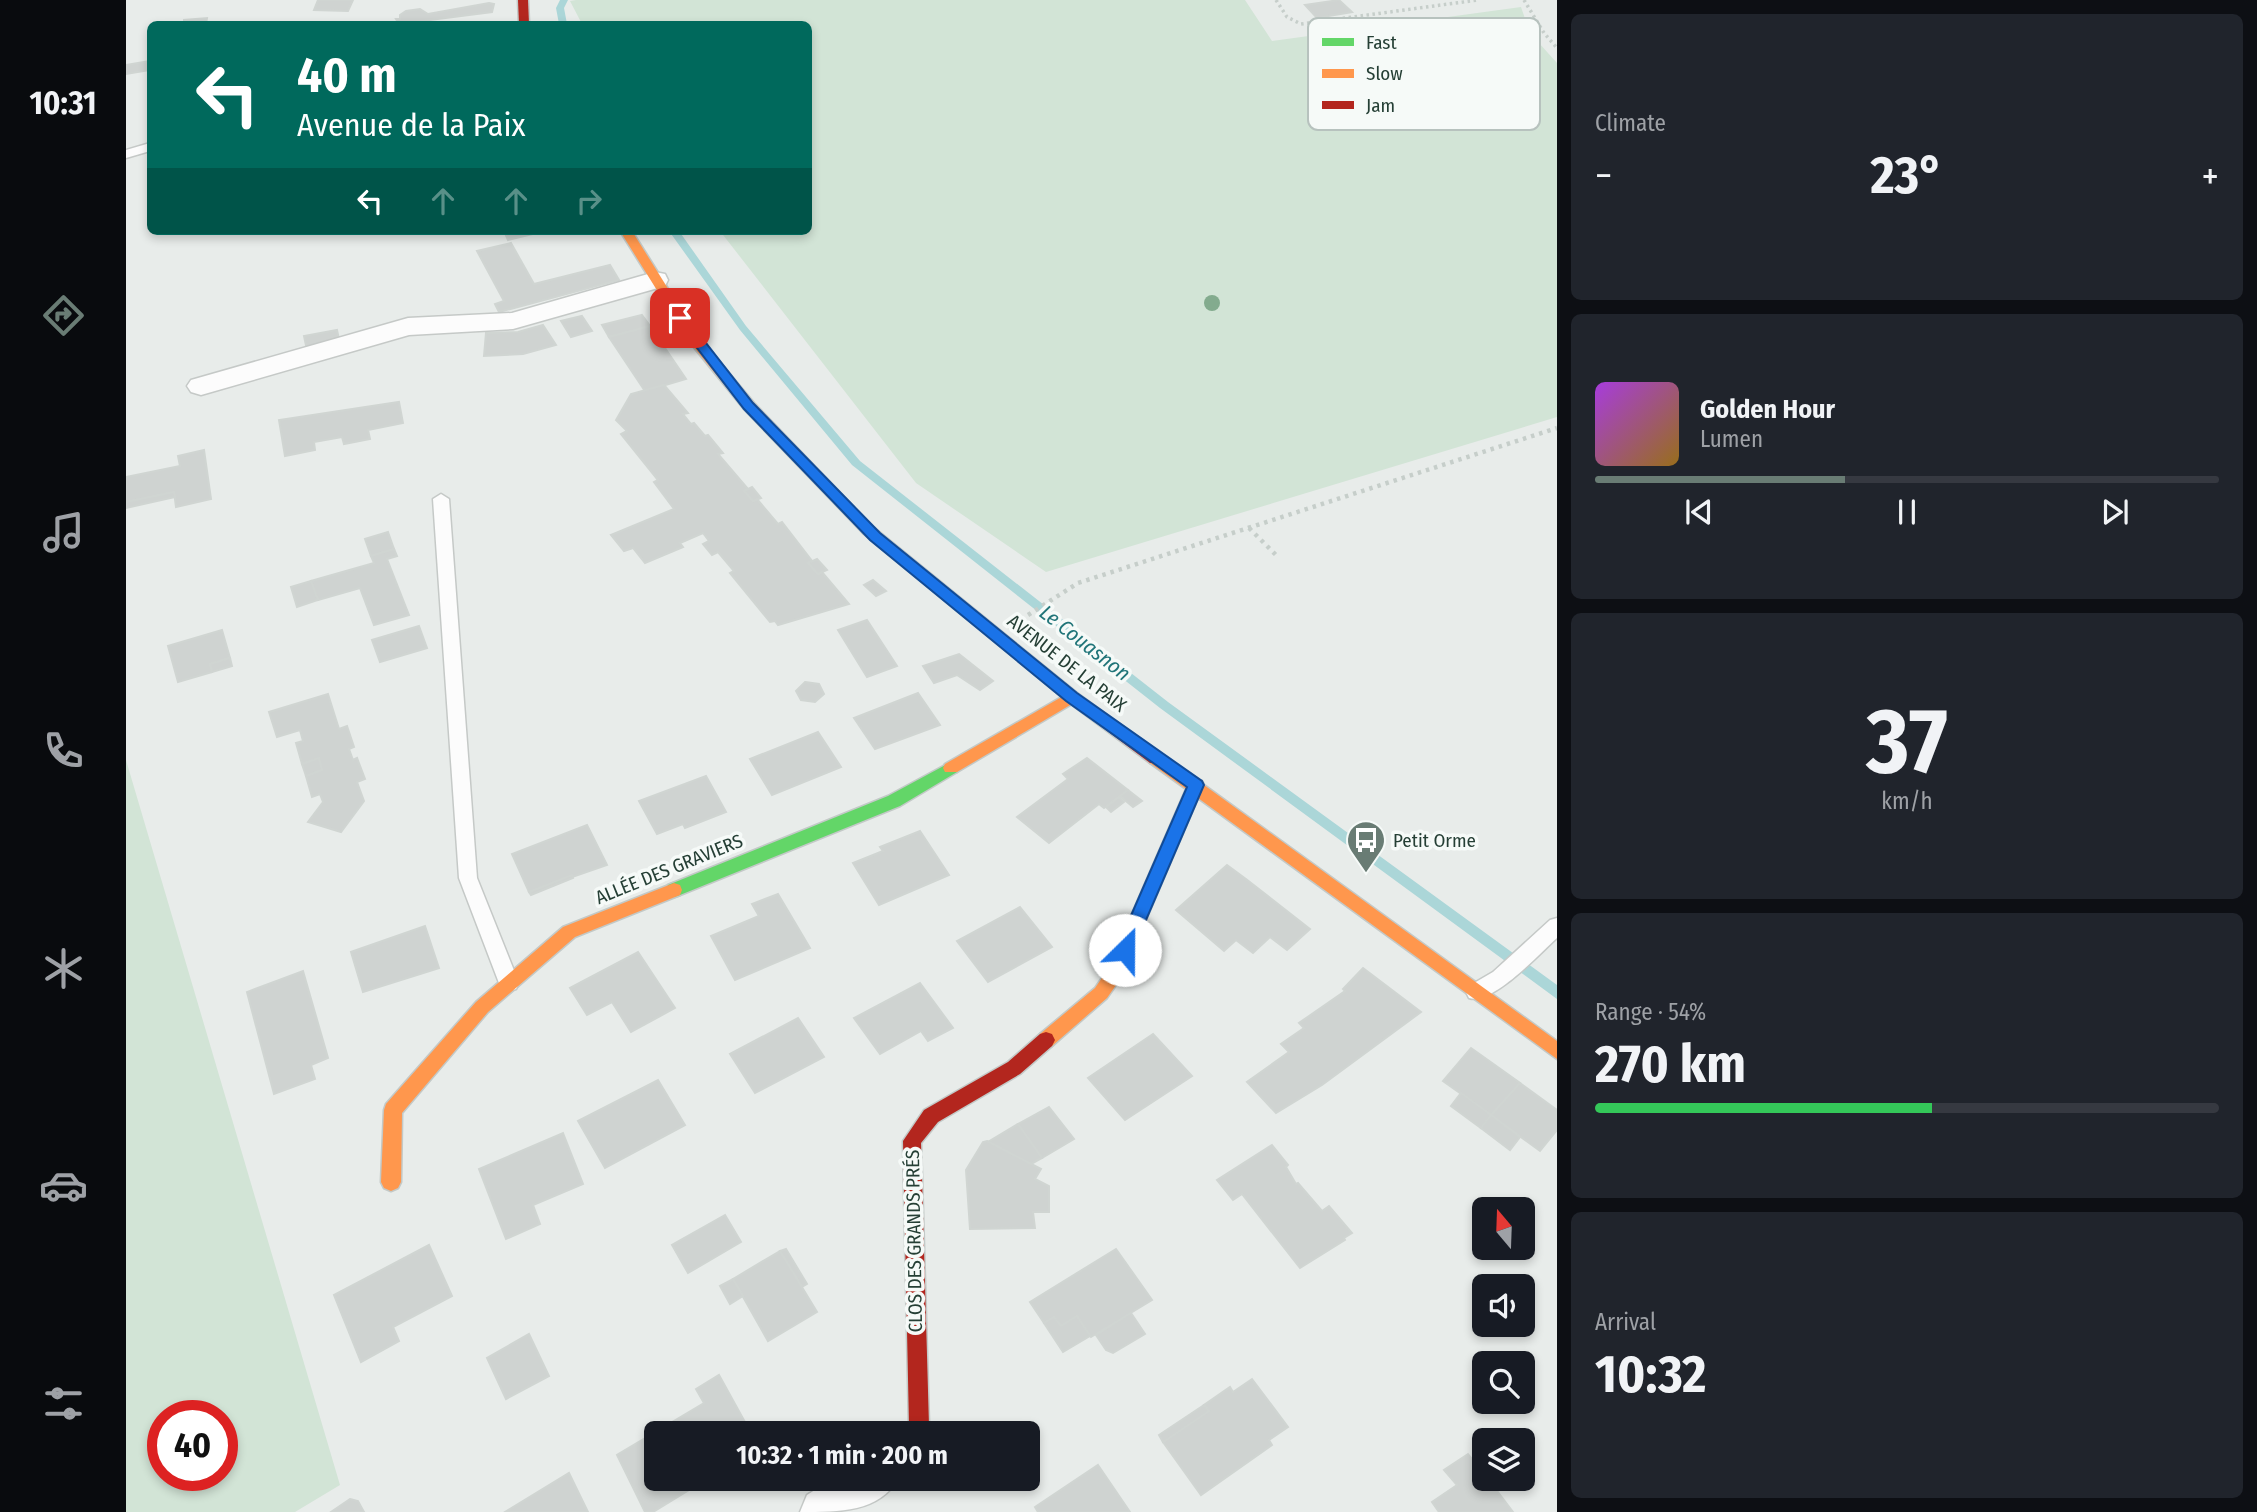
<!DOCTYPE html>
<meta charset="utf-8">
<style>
body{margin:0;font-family:"Fira Sans Condensed",sans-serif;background:#20242c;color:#f1f3f6;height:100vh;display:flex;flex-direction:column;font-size:26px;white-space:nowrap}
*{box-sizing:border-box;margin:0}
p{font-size:23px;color:#9ea1a6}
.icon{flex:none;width:38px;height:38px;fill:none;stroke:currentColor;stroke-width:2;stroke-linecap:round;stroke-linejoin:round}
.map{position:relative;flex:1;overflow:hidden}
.panel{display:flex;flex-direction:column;gap:14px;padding:14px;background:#0d0f14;width:700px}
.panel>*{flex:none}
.banner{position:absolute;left:21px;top:21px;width:665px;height:214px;border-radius:10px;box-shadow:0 4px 10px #0003;background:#00695c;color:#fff;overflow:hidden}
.needle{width:46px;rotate:341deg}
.tools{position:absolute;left:1346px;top:1197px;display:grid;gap:14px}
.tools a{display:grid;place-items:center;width:63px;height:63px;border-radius:10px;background:#171b24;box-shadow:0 4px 10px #0003;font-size:35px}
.speed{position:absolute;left:21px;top:1400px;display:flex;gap:14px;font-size:35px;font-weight:700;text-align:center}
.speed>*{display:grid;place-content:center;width:91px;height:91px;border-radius:50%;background:#171b24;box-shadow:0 4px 10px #0003;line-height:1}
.speed .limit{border:10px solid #d22;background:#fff;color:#111}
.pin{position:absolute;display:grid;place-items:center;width:60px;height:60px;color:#fff;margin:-30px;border-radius:14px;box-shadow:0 4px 10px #0006}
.me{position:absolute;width:77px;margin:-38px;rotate:23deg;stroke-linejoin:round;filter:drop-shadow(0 0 5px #0008)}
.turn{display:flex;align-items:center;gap:24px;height:147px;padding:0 35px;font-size:32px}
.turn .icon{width:91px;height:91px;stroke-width:2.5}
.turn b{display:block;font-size:49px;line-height:60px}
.lanes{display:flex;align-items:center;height:66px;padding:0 35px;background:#0003;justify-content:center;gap:35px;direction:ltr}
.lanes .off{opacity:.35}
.big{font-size:52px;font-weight:700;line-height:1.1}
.panel .widget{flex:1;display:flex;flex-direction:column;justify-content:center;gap:10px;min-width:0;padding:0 24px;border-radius:10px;background:#20242c}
.panel .dial{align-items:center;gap:0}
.dial b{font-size:91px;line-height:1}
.song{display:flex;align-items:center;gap:21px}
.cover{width:84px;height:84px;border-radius:10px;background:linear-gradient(135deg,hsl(280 70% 55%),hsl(40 70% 35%))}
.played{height:7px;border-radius:4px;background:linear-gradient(90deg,#697c74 40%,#363941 40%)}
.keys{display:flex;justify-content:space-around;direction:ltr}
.heat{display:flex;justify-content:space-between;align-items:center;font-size:38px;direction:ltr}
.charge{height:10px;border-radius:5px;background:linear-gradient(90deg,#34c759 54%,#363941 0)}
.trip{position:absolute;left:518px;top:1421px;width:396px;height:70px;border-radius:10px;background:#171b24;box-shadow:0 4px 10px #0003;font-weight:700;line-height:70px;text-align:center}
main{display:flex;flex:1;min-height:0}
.tab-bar{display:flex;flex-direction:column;width:126px;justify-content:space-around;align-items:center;background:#090b0e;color:#9ea1a6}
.tab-bar .icon{width:49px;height:49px}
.tab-bar .selected{color:#697c74}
.tab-bar b{font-size:32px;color:#f1f3f6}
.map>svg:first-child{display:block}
.green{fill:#d2e4d6;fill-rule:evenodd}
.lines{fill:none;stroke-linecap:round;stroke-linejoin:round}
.stream{fill:#abd6d8;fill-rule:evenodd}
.building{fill:#cfd3d1;stroke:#d0d5d2;stroke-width:2}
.lane-casing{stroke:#c5c9c7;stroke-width:3}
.street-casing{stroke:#c5c9c7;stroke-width:3}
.fast-casing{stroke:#c3c9c7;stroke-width:3}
.slow-casing{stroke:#c3c9c7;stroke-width:3}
.jam-casing{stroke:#c3c9c7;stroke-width:3}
.path-far1{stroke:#c6ceca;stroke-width:3.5;stroke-dasharray:2.5 3.5;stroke-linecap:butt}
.path{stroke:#c6ceca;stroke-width:4.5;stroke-dasharray:3.5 5;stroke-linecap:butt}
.lane{fill:#fcfcfc;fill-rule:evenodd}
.street{fill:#fcfcfc;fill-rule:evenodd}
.fast{fill:#63d668;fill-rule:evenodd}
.slow{fill:#ff974d;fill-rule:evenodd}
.jam{fill:#b3261e;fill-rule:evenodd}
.tree{fill:#83ab8e}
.route{fill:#1a73e8;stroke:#114b97;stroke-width:2}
.labels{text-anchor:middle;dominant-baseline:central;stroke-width:7;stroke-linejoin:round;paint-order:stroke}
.street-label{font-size:19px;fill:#253f35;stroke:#f6faf8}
.poi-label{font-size:19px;fill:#253f35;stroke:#f6faf8;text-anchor:start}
.water-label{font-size:21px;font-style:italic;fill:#217579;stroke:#f6faf8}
.key{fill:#f6faf8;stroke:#b7c2be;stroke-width:2}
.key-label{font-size:19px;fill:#253f35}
</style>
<main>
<nav class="tab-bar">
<b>10:31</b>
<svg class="icon selected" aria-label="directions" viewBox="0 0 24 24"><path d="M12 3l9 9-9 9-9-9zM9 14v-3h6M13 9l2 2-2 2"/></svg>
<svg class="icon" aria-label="music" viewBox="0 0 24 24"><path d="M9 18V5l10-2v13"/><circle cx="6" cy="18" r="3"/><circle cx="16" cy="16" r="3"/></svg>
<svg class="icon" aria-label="phone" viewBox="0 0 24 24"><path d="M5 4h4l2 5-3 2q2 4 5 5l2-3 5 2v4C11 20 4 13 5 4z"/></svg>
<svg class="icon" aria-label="climate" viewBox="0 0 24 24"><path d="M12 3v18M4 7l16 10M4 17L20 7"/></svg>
<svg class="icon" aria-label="car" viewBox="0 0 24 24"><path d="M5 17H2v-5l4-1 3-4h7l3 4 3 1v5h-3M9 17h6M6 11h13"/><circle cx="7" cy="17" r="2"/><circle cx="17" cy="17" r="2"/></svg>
<svg class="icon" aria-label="filters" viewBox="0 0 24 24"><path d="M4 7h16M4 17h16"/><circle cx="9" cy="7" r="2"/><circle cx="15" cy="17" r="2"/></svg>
</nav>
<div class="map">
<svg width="1431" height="1512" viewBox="0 0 1431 1512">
<rect width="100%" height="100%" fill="#e8ecea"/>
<g class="green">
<polygon points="450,0 1119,0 1146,41 1395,7 1404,33 1431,63 1431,417 920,572 790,483 594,231 682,231 682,24 456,24 444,1"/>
<path d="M0 760 214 1485 169 1512H0ZM37 1416H96V1475H37Z"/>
</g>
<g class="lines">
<g class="stream">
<polygon points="434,0 442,0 438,8 441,24 433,24 430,8"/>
<polygon points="543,231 553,231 620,326 734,461 1042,702 1431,985 1431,999 1034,708 726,465 614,330"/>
</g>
</g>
<g class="building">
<polygon points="192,0 227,0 222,11 188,10"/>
<polygon points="1213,0 1226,12 1191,18 1179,5"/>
<polygon points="363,3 368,4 366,12 273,24 270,19 274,19 274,15 280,11 294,9 302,14"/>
<polygon points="81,18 80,24 58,24 58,20"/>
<polygon points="24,61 24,70 0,74 0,65"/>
<polygon points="378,231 437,231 421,234 419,231 382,240"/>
<polygon points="385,243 408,284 484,265 493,280 373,312 369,304 378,301 351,251"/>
<polygon points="516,315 524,326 483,337 476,325"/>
<polygon points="456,316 466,331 445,337 435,321"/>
<polygon points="417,325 430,345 397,354 358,356 360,333 392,332"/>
<polygon points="524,326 560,379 519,391 483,337"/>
<polygon points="211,330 214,344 181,350 178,336"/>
<polygon points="538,385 562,413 557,414 565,424 568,423 579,436 582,435 597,453 592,454 622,489 618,491 627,501 631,499 652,524 656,522 686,561 682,563 692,574 696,572 723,604 652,625 649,621 644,622 604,573 608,571 592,552 586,555 577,544 583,541 577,533 554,543 557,547 519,563 507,548 498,551 485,535 548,509 528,482 532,480 495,434 501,431 490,420 505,394"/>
<polygon points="273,402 277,423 242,430 244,439 218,444 216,437 188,442 189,450 159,456 153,420"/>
<polygon points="78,450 85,499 50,507 48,492 0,502 0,477 54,466 52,456"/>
<polygon points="626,487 635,498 627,501 618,491"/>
<polygon points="48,492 49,497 0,508 0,502"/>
<polygon points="262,532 268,549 245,556 239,539"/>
<polygon points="268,549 271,556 261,559 283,615 248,625 234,588 192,600 185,581 248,563 245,556"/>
<polygon points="691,559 701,570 692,574 682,563"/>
<polygon points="747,580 760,591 750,596 738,585"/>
<polygon points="185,581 192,600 171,607 165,587"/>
<polygon points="741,620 771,666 741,677 712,630"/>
<polygon points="293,626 301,648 254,662 246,640"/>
<polygon points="96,630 104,658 84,664 86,672 52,682 42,646"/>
<polygon points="833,654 867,681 854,690 831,675 808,683 797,666"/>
<polygon points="104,658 106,666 86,672 84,664"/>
<polygon points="679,682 693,684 698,694 689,702 675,700 670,691"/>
<polygon points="792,693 814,725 749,749 728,718"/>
<polygon points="202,694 213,729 221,726 228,747 223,749 227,760 231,758 239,779 231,782 238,801 215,832 182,822 197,802 194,794 186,797 180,776 196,770 193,758 176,764 170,743 177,741 174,730 151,737 143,712"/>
<polygon points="692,732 715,767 646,795 624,759"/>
<polygon points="193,758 196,770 180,776 176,764"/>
<polygon points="961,758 1002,790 978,808 973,804 923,843 891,817 942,779 937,774"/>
<polygon points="580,776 600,812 559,828 557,824 531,834 513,801"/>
<polygon points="1002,790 1016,801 1007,807 994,796"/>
<polygon points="993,797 998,802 985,812 980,807"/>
<polygon points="461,825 481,865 403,892 386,854"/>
<polygon points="794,831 823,875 753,905 727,863 757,851 754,847"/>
<polygon points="1101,865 1120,879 1184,929 1161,950 1144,937 1127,953 1110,940 1098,951 1050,910"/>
<polygon points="446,875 447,878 405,895 403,892"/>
<polygon points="652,894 684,948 609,980 585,936 633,916 626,904"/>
<polygon points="894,907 926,947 862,982 831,941"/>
<polygon points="299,926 313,968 237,992 225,952"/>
<polygon points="512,952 549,1008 505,1032 486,1002 461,1015 444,988"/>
<polygon points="1237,968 1295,1012 1196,1085 1150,1113 1121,1082 1163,1052 1155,1044 1178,1028 1173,1023 1219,991 1217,989"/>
<polygon points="177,971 202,1058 185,1065 189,1079 148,1094 121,992"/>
<polygon points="794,983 827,1028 802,1041 795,1031 754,1054 728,1018"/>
<polygon points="672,1018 698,1057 629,1093 604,1054"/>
<polygon points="1027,1034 1066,1076 999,1120 962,1078"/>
<polygon points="1345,1048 1394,1083 1365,1115 1317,1081"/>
<polygon points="532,1080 559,1125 479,1168 452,1121"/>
<polygon points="1394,1083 1431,1110 1431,1130 1414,1151 1365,1115"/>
<polygon points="1335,1093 1365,1115 1355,1128 1325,1106"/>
<polygon points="923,1107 948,1139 916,1158 892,1124"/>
<polygon points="1365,1115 1394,1137 1384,1150 1355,1128"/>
<polygon points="892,1124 916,1158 905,1164 862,1142"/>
<polygon points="437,1133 457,1184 407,1205 414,1224 380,1239 353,1169"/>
<polygon points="861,1141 915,1169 909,1179 923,1186 923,1212 907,1212 909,1228 844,1229 840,1170 857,1142"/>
<polygon points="1146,1145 1162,1165 1160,1167 1170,1184 1172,1183 1196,1211 1203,1206 1226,1233 1218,1238 1219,1240 1174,1268 1116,1194 1107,1200 1091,1180"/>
<polygon points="599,1215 615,1242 562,1273 546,1245"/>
<polygon points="303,1245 326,1296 267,1327 273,1341 235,1362 208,1295"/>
<polygon points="660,1249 681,1284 676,1287 654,1251"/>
<polygon points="990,1249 1026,1300 965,1337 951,1316 935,1326 928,1317 918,1323 904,1302"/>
<polygon points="654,1251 691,1312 642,1341 607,1279"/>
<polygon points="607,1279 617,1296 604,1304 594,1286"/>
<polygon points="1005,1313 1019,1334 987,1353 980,1350 970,1335"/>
<polygon points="951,1316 964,1336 937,1352 918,1323 928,1317 935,1326"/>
<polygon points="403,1334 423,1376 380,1399 361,1358"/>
<polygon points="593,1375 625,1433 530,1433 530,1479 581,1479 527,1512 519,1512 491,1455 578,1403 570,1389"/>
<polygon points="1126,1379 1162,1427 1143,1440 1146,1445 1075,1495 1037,1442 1083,1411 1078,1405 1104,1387 1107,1392"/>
<polygon points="1078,1405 1083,1411 1037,1442 1033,1435"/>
<polygon points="1342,1454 1358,1474 1358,1479 1362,1479 1387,1512 1313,1512 1306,1502 1331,1485 1318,1470"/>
<polygon points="972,1465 1004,1512 912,1512 909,1507"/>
<polygon points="443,1473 462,1512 379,1512"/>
<polygon points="224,1499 232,1501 238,1512 205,1512"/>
</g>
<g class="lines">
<defs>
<g id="lane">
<polygon points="24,143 24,151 0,158 0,150"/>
<polygon points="315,494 323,499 351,878 393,983 390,989 383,991 376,989 373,983 333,878 307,499"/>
<path d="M1431 918V938C1414 953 1366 1006 1343 998L1340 992 1343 986 1367 972 1424 920Z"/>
</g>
<g id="street">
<polygon points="529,272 539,274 542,280 539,286 387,329 283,335 75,395 65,392 61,386 65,380 282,318 386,313"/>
<path d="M706 1479H772C753 1512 714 1512 674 1512L681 1495Z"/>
</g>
<polygon id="fast" points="825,762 831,764 833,768 831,772 774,806 554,895 548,897 542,895 540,890 542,885 762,796"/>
<g id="slow">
<polygon points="494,231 506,231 571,335 628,403 747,527 749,530 747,533 737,533 618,409 562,340"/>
<polygon points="946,691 954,697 951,701 831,772 819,772 817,768 819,764"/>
<polygon points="1030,753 1069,779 1076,781 1078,785 1431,1041 1431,1059 1072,798 995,978 981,998 926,1046 920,1048 914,1046 911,1040 914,1034 969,988 982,969 1060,789 1024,763 1022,759 1024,755"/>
<polygon points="548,883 554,885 556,890 554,895 449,937 362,1012 276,1113 275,1182 272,1188 265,1191 258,1188 255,1182 258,1110 260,1104 350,1002 437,927"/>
</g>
<g id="jam">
<polygon points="392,0 402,0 403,24 393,24"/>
<polygon points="742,525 747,527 951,693 1036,755 1038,759 1036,763 1024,763 941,701 737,533 735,530 737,527"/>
<polygon points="920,1032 926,1034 929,1040 926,1046 894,1074 812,1122 795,1143 803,1426 800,1433 780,1433 783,1426 777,1141 798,1110 882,1062 914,1034"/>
</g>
</defs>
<use href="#lane" class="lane-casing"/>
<use href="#street" class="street-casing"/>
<use href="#fast" class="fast-casing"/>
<use href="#slow" class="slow-casing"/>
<use href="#jam" class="jam-casing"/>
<g class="path-far1">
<polyline points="1150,0 1161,17 1175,24 1352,0"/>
<polyline points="1398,0 1418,33 1431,48"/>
</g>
<g class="path">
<polyline points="1123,528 1150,555"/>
<polyline points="902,615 952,583 1431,428"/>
</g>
<use href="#lane" class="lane"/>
<use href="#street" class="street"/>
<use href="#fast" class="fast"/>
<use href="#slow" class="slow"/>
<use href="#jam" class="jam"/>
</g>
<circle class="tree" cx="1086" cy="303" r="8"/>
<polygon class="route" points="554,314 558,315 627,403 754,533 951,693 1076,781 1078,785 1005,955 999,957 993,955 990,950 1061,787 940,701 744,540 618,409 548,318"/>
<defs>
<symbol id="bus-pin" viewBox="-11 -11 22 30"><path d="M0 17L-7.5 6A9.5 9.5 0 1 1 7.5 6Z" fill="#697c74" stroke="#f6faf8"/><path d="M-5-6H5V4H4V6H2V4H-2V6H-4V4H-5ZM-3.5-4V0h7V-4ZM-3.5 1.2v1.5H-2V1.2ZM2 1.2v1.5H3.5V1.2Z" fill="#fff"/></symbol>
</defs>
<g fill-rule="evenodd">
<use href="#bus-pin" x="1218" y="818" width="44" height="60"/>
</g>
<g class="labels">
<g class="street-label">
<text transform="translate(941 663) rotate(38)">AVENUE DE LA PAIX</text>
<text transform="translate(543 869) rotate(-22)">ALLÉE DES GRAVIERS</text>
<text transform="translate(788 1241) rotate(-91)">CLOS DES GRANDS PRÉS</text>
</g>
<g class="poi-label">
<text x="1267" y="840">Petit Orme</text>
</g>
<g class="water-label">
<text transform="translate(959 643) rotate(38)">Le Couasnon</text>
</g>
</g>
<rect x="1182" y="18" width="232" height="112" rx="10" class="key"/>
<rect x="1196" y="38" width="32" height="8" fill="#63d668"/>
<rect x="1196" y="69" width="32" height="9" fill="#ff974d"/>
<rect x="1196" y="101" width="32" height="8" fill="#b3261e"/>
<g class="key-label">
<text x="1240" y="49">Fast</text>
<text x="1240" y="80">Slow</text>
<text x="1240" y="112">Jam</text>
</g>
</svg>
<div class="tools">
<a><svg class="needle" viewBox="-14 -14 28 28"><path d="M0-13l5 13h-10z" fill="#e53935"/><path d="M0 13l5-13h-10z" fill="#9ea1a6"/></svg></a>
<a><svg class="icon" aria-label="sound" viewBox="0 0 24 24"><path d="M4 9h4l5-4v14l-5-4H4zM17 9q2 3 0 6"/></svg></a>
<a><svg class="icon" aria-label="search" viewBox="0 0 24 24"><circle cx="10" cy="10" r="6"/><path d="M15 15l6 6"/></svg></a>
<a><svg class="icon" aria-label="layers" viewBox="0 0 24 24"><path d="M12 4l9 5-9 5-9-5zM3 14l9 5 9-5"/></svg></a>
</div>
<div class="speed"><div class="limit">40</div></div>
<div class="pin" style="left:554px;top:318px;background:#d93025"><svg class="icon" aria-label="arrive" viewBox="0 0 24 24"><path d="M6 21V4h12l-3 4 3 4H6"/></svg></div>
<svg class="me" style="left:999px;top:950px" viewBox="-20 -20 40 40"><circle r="19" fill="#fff"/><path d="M0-13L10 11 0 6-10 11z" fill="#1a73e8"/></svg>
<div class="trip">10:32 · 1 min · 200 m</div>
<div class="banner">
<div class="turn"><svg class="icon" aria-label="left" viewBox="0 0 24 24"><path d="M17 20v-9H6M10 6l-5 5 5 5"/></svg><div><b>40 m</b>Avenue de la Paix</div></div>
<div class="lanes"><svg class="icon" aria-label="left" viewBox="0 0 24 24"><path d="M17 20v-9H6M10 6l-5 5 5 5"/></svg><svg class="icon off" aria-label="ahead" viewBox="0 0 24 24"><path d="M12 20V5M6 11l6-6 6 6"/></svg><svg class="icon off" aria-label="ahead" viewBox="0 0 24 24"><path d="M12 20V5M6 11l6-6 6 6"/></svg><svg class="icon off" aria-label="right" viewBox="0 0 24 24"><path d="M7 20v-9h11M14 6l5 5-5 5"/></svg></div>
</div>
</div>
<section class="panel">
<div class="widget"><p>Climate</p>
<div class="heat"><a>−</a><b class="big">23°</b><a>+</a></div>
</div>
<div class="widget">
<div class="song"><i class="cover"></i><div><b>Golden Hour</b><p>Lumen</p></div></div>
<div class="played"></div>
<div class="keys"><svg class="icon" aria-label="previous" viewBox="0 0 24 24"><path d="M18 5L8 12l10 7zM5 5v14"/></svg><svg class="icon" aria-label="pause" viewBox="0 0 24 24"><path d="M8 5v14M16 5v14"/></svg><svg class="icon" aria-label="next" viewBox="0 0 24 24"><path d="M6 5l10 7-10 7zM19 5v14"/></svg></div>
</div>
<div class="widget dial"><b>37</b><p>km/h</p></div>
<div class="widget"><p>Range · 54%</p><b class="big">270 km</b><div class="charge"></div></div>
<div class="widget"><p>Arrival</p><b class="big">10:32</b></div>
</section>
</main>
